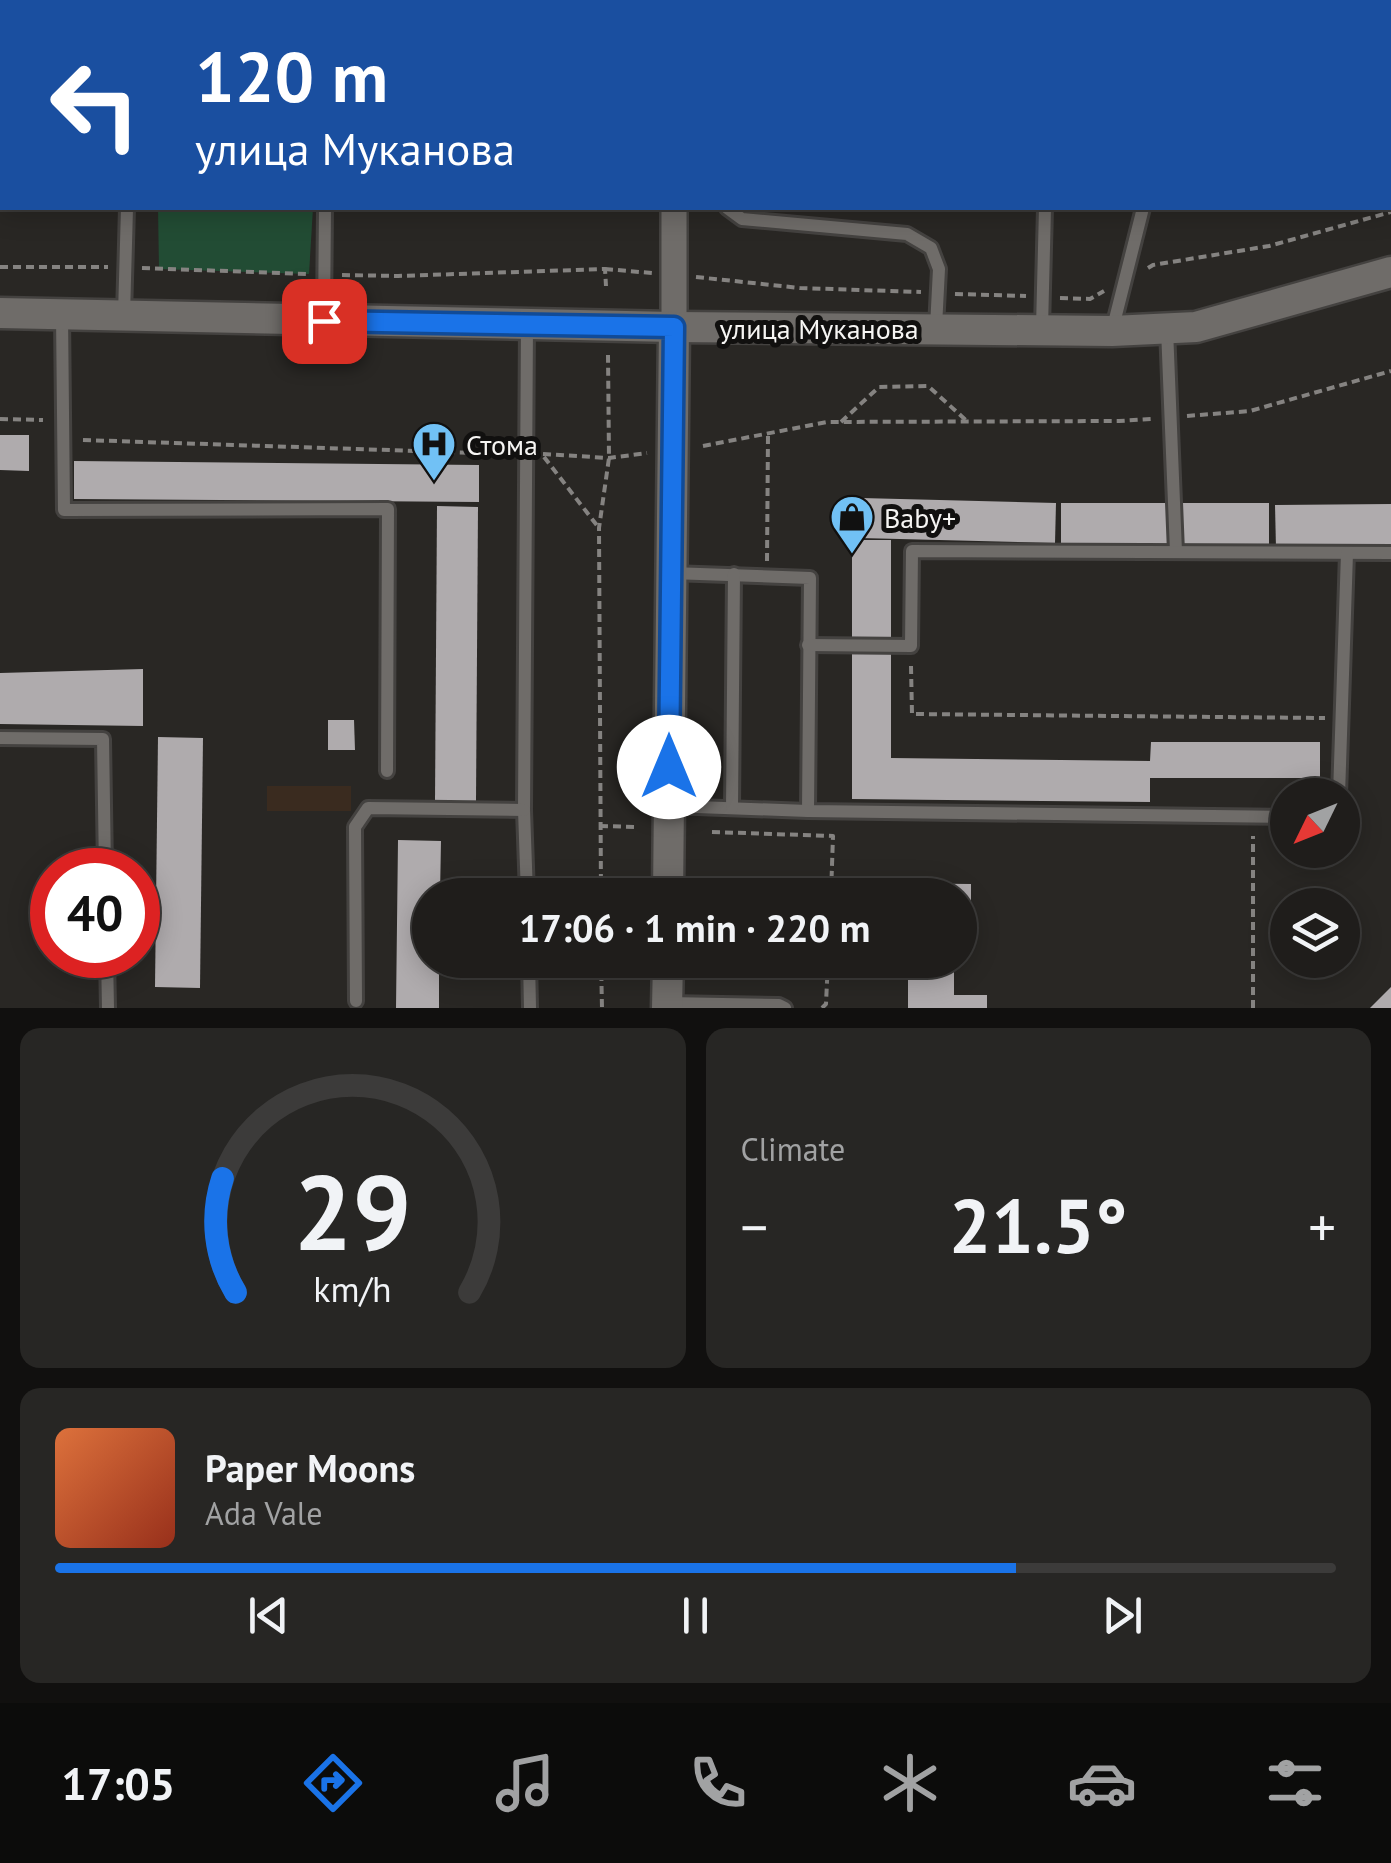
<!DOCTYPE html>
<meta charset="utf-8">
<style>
body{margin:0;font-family:"PT Sans",sans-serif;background:#272624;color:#f1f3f6;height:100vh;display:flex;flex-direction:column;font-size:38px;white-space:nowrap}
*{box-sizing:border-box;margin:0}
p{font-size:32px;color:#a1a2a3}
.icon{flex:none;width:55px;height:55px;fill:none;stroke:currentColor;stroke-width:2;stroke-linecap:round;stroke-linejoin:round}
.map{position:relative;height:1008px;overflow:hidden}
.details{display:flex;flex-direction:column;gap:20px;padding:20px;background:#11100f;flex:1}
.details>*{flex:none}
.top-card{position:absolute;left:0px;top:0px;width:1392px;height:210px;box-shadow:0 5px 25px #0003,0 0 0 2px #3c3b3a;background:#1a4fa0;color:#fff;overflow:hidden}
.needle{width:65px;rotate:227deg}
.tools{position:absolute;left:1270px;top:778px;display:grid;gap:20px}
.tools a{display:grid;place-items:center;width:90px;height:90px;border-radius:50%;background:#1f1d1b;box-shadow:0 5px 25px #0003,0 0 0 2px #3c3b3a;font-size:50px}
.speed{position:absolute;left:30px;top:848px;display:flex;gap:20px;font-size:50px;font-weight:700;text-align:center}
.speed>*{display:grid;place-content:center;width:130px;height:130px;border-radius:50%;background:#1f1d1b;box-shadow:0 5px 25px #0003,0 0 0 2px #3c3b3a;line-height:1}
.speed .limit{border:15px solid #d22;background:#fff;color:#111}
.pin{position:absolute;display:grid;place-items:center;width:85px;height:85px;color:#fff;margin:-42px;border-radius:20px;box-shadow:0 5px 15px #0006}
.me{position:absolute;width:110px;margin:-55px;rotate:0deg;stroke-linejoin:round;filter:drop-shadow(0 0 8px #0008)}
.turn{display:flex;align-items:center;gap:35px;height:210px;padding:0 30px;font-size:45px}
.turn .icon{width:130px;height:130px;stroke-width:2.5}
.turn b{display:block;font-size:70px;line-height:85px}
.big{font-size:75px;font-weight:700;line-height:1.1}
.details .tile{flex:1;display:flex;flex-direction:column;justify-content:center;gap:15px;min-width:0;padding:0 35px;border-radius:20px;background:#272624}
.details .dial{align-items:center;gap:0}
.dial svg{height:260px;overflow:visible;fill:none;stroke:#3c3b3a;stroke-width:7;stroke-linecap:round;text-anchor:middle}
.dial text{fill:#f1f3f6;stroke:none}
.song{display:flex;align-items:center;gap:30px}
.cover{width:120px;height:120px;border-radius:15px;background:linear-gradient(135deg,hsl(20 70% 55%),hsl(10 70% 35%))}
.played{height:10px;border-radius:5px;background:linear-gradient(90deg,#1a73e8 75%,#3c3b3a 75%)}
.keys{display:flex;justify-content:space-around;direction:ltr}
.heat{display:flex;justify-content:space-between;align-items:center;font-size:55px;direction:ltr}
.details .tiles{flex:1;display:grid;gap:20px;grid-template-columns:1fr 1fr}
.tile:last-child{grid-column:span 2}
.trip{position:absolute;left:412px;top:878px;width:565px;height:100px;border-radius:50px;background:#1f1d1b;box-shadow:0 5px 25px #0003,0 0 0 2px #3c3b3a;font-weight:700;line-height:100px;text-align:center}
.tab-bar{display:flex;height:160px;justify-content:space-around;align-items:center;background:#0c0c0b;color:#a1a2a3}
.tab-bar .icon{width:70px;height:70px}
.tab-bar .on{color:#1a73e8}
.tab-bar b{font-size:45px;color:#f1f3f6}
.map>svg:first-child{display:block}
.industrial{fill:#3a2b1f}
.green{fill:#224c34}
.building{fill:#afabad}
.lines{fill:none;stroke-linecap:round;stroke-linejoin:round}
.lane-casing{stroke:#444240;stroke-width:18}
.street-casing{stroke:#444240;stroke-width:30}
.secondary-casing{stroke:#444240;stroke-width:35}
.path{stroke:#858381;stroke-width:4;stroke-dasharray:8 5;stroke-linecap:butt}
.lane{stroke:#6f6c69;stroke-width:12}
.street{stroke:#6f6c69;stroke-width:25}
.secondary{stroke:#6f6c69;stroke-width:30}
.route-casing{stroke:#114b97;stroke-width:25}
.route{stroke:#1a73e8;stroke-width:18}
.labels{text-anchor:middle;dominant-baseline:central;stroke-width:10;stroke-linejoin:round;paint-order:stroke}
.street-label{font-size:28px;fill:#f6f5f3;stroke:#11100f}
.poi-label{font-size:28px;fill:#f6f5f3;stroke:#11100f;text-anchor:start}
</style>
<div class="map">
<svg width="1391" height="1008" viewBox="0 0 1391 1008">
<rect width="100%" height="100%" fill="#292724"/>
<rect class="industrial" x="267" y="786" width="84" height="25"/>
<polygon class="green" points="158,208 313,208 309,274 159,269"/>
<g class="building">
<polygon points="0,435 29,435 29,471 0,470"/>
<polygon points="74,461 479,465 479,502 74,499"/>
<polygon points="861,498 1056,503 1055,543 860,538"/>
<polygon points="1061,503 1269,503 1269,545 1061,544"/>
<polygon points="1391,504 1391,547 1276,548 1275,505"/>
<polygon points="437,506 478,507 476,801 435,801"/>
<polygon points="852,540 891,540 891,758 1150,761 1151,742 1320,742 1320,778 1150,778 1150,802 852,799"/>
<polygon points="143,669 143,726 0,724 0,673"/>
<polygon points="328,720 354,720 355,750 328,750"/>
<polygon points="158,737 203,738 200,988 155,987"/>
<polygon points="398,840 441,841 440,895 430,895 430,960 439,960 439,1008 396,1008"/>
<polygon points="875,883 971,884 971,926 960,926 960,895 875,895"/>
<polygon points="875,960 954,960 954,995 987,995 987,1008 908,1008 908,966 875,966"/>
<polygon points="1391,987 1391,1008 1370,1008"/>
</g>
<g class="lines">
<defs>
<g id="lane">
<polyline points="324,0 324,2"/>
<polyline points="132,2 132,0"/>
<polyline points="713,2 713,0"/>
<polyline points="1390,172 1391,172"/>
<polyline points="727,208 742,219 907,234 931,248 939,269 936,327"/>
<polyline points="62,314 64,510 388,509 387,771"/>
<polyline points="124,315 127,208"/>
<polyline points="324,318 325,208"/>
<polyline points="1042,328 1045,208"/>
<polyline points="1167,329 1176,552"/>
<polyline points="1112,331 1143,208"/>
<polyline points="671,573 810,578 808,811"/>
<polyline points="808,645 911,646 912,551 1391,553"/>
<polyline points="0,738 103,739 105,870"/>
<polyline points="1339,795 1347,553"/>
<polyline points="670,806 808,811 1288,817"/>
<polyline points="732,808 734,574"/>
<polyline points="527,895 524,810 527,324"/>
<polyline points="107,955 108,1008"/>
<polyline points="529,960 530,1008"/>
<polyline points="356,1001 355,827 368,808 524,810"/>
<polyline points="667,1003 779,1005 785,1008"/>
</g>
<g id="street">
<polyline points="675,2 675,0"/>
<polyline points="674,327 674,208"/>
</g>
<g id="secondary">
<polyline points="0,313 674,327 1112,331 1196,327 1391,272"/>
<polyline points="668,895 674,327"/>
<polyline points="667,1008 668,960"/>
</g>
</defs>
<use href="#lane" class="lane-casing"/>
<use href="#street" class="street-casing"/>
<use href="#secondary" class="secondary-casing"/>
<g class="path">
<polyline points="0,267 108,267"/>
<polyline points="142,268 308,274"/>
<polyline points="1148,268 1153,265 1269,246 1391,212"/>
<polyline points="605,269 652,273"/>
<polyline points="342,275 398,276 605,269 606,286"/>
<polyline points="696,277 800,288 921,292"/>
<polyline points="955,294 1026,296"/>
<polyline points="1060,298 1090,299 1104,291"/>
<polyline points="1187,416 1250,411 1391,371"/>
<polyline points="0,419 43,420"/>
<polyline points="841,422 879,387 928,386 968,422"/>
<polyline points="83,440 508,454"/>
<polyline points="703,446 827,422 1119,421 1152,419"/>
<polyline points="543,454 609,458 647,453"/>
<polyline points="544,457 599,528"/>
<polyline points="767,561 768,435"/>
<polyline points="911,666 912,714 1325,718"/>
<polyline points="600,826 636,827"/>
<polyline points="712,832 833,836 831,895"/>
<polyline points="601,895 599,528 609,458 608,355"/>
<polyline points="601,960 602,1008"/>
<polyline points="822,1008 826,1004 828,960"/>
<polyline points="1253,1008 1253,836"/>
</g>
<use href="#lane" class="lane"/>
<use href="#street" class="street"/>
<use href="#secondary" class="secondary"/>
</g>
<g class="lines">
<defs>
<polyline id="route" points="324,321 674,327 669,767"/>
</defs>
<use href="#route" class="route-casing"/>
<use href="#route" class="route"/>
</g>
<defs>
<symbol id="hospital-pin" viewBox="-11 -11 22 30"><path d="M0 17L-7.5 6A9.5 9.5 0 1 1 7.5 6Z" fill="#71c1f5" stroke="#11100f"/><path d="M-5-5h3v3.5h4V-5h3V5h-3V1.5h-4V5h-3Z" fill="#111"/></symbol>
<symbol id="shop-pin" viewBox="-11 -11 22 30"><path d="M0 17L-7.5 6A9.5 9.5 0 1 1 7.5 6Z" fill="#71c1f5" stroke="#11100f"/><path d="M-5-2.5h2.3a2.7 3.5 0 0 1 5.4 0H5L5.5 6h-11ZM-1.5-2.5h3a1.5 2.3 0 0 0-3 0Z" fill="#111"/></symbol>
</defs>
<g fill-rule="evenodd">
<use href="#hospital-pin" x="409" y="419" width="50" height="68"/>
<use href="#shop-pin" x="827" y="492" width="50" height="68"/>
</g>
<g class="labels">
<g class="street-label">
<text x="819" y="328">улица Муканова</text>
</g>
<g class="poi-label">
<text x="466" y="444">Стома</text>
<text x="884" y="517">Baby+</text>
</g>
</g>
</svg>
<div class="tools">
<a><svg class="needle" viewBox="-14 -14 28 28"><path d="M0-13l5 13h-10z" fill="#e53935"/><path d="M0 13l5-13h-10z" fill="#a1a2a3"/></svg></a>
<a><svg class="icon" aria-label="layers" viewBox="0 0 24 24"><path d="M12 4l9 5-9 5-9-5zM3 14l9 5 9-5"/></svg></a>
</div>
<div class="speed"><div class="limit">40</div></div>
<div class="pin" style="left:324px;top:321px;background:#d93025"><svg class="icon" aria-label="arrive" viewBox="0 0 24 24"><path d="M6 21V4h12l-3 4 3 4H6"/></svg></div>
<svg class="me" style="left:669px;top:767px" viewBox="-20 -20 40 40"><circle r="19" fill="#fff"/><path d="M0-13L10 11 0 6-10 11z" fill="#1a73e8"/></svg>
<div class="trip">17:06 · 1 min · 220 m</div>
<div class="top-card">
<div class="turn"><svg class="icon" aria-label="left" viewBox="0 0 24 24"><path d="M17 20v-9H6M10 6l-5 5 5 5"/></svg><div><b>120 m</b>улица Муканова</div></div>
</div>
</div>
<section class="details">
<div class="tiles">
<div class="tile dial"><svg viewBox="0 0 100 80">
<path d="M14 69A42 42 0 1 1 86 69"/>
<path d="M14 69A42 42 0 0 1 10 34" stroke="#1a73e8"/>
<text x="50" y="56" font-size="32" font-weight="700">29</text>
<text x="50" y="72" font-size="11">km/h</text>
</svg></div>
<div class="tile"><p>Climate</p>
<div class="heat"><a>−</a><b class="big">21.5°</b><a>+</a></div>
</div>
<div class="tile">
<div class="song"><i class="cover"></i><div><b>Paper Moons</b><p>Ada Vale</p></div></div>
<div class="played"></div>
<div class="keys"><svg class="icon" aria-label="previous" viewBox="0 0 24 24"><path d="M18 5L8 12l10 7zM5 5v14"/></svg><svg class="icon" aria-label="pause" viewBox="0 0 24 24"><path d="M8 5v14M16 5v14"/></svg><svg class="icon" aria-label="next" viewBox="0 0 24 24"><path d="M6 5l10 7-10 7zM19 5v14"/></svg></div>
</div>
</div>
</section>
<nav class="tab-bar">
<b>17:05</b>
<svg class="icon on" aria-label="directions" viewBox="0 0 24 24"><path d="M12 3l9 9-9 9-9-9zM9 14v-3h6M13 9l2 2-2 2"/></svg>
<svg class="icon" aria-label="music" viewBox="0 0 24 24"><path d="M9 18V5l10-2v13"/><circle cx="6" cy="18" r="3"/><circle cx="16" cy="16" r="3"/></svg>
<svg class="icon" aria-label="phone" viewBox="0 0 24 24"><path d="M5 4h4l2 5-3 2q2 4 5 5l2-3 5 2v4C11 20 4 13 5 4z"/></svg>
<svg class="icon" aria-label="climate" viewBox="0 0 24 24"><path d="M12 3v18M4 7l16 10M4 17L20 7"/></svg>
<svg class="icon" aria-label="car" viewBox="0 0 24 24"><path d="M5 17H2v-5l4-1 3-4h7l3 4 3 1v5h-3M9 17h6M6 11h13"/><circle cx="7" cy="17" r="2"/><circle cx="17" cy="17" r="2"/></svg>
<svg class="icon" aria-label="filters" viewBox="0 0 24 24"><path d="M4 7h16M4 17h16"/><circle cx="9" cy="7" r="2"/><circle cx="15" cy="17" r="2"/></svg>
</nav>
